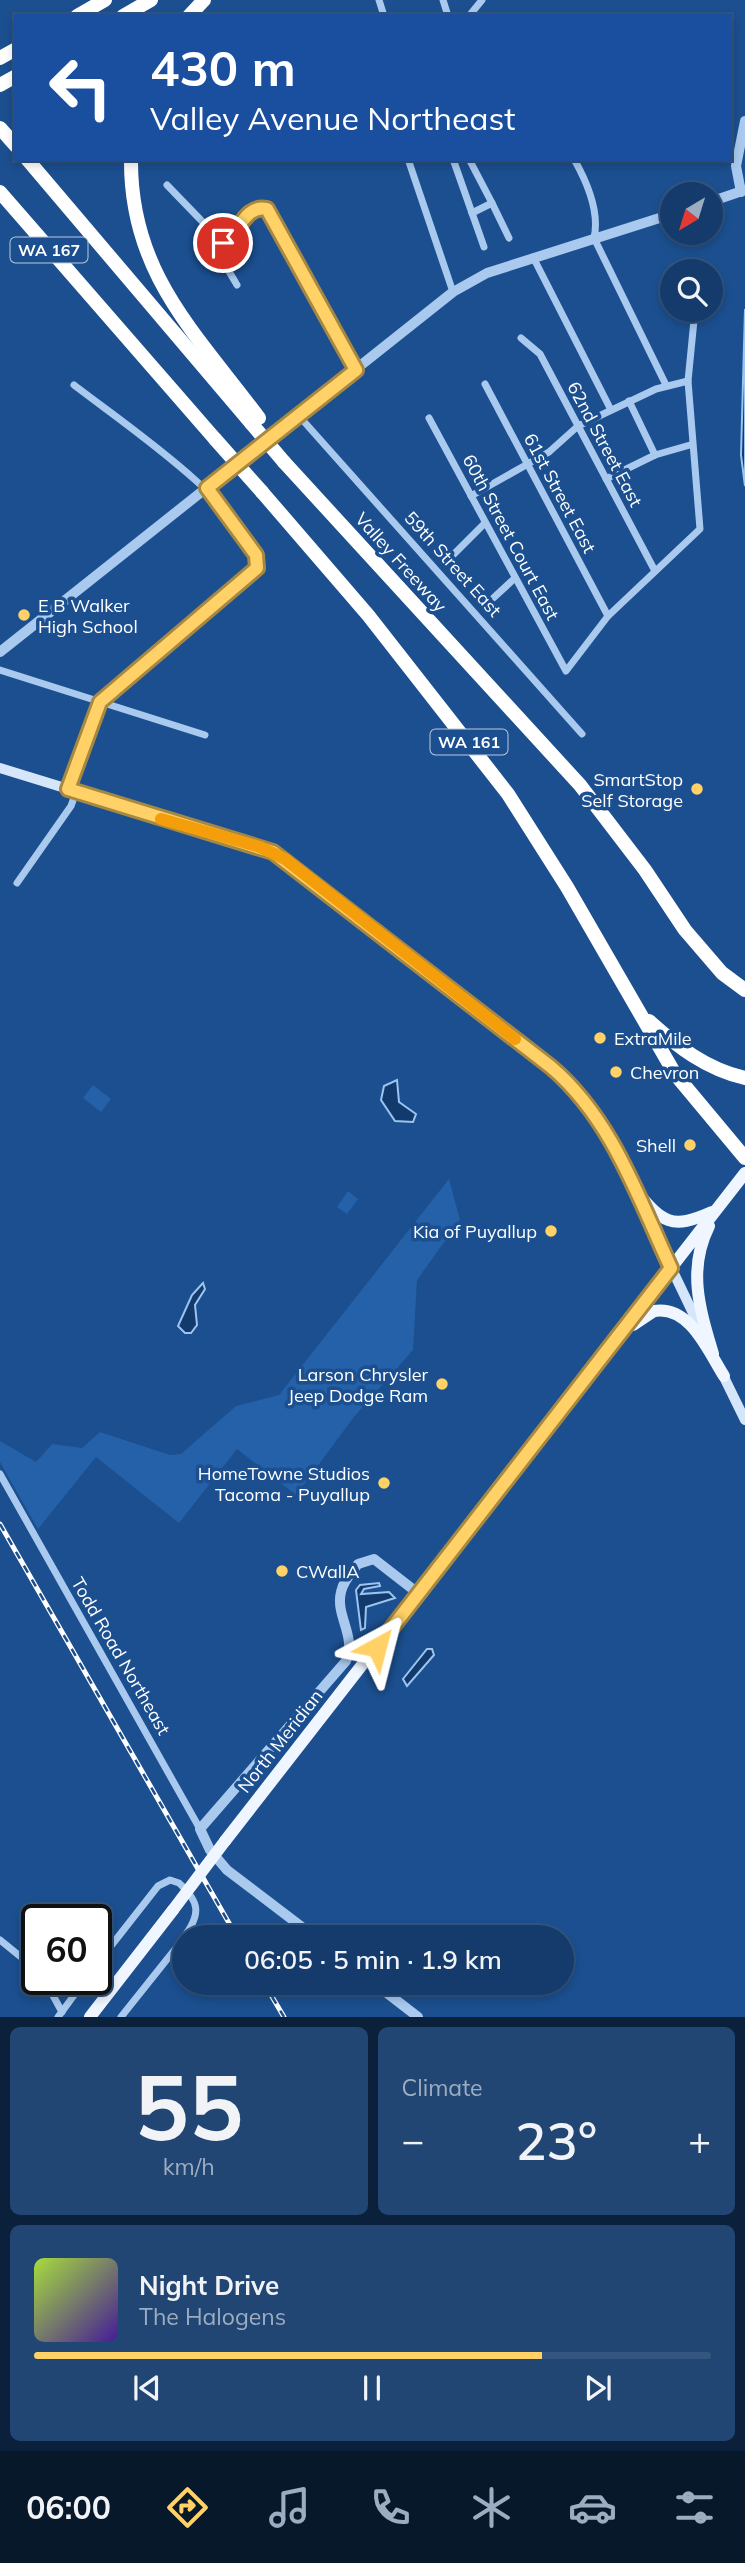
<!DOCTYPE html>
<meta charset="utf-8">
<style>
body{margin:0;font-family:Mulish,sans-serif;background:#214673;color:#f1f3f6;height:100vh;display:flex;flex-direction:column;font-size:26px;white-space:nowrap}
*{box-sizing:border-box;margin:0}
p{font-size:23px;color:#9dadc1}
.icon{flex:none;width:38px;height:38px;fill:none;stroke:currentColor;stroke-width:2;stroke-linecap:round;stroke-linejoin:round}
.map{position:relative;height:2017px;overflow:hidden}
.panel{display:flex;flex-direction:column;gap:10px;padding:10px;background:#0b203b;flex:1}
.panel>*{flex:none}
.top-card{position:absolute;left:14px;top:14px;width:718px;height:147px;border-radius:0px;box-shadow:0 4px 10px #0003,0 0 0 2px #33557e;background:#1a4fa0;color:#fff;overflow:hidden}
.needle{width:46px;rotate:218deg}
.tools{position:absolute;left:660px;top:182px;display:grid;gap:14px}
.tools a{display:grid;place-items:center;width:63px;height:63px;border-radius:50%;background:#143b6b;box-shadow:0 4px 10px #0003,0 0 0 2px #33557e;font-size:35px}
.speed{position:absolute;left:21px;top:1904px;display:flex;gap:14px;font-size:35px;font-weight:700;text-align:center}
.speed>*{display:grid;place-content:center;width:91px;height:91px;border-radius:50%;background:#143b6b;box-shadow:0 4px 10px #0003,0 0 0 2px #33557e;line-height:1}
.speed .limit{border:4px solid #111;border-radius:10px;background:#fff;color:#111}
.pin{position:absolute;display:grid;place-items:center;width:60px;height:60px;color:#fff;margin:-30px;border:4px solid #fff;border-radius:50%;box-shadow:0 2px 7px #0007}
.me{position:absolute;width:77px;margin:-38px;rotate:38deg;stroke-linejoin:round;filter:drop-shadow(0 0 5px #0008)}
.turn{display:flex;align-items:center;gap:24px;height:147px;padding:0 21px;font-size:32px}
.turn .icon{width:91px;height:91px;stroke-width:2.5}
.turn b{display:block;font-size:49px;line-height:60px}
.big{font-size:52px;font-weight:600;line-height:1.1}
.panel .widget{flex:1;display:flex;flex-direction:column;justify-content:center;gap:10px;min-width:0;padding:0 24px;border-radius:10px;background:#214673}
.panel .dial{align-items:center;gap:0}
.dial b{font-size:91px;line-height:1}
.song{display:flex;align-items:center;gap:21px}
.cover{width:84px;height:84px;border-radius:10px;background:linear-gradient(135deg,hsl(80 70% 55%),hsl(260 70% 35%))}
.played{height:7px;border-radius:4px;background:linear-gradient(90deg,#ffd166 75%,#33557e 75%)}
.keys{display:flex;justify-content:space-around;direction:ltr}
.heat{display:flex;justify-content:space-between;align-items:center;font-size:38px;direction:ltr}
.panel .tiles{flex:1;display:grid;gap:10px;grid-template-columns:1fr 1fr}
.widget:last-child{grid-column:span 2}
.trip{position:absolute;left:172px;top:1925px;width:402px;height:70px;border-radius:35px;background:#143b6b;box-shadow:0 4px 10px #0003,0 0 0 2px #33557e;font-weight:600;line-height:70px;text-align:center}
.dock{display:flex;height:112px;justify-content:space-around;align-items:center;background:#08182b;color:#9dadc1}
.dock .icon{width:49px;height:49px}
.dock .current{color:#ffd166}
.dock b{font-size:32px;color:#f1f3f6}
.map>svg:first-child{display:block}
.green{fill:#2461a8}
.water{fill:#123a6d;stroke:#9cc4f0;stroke-width:2}
.lines{fill:none;stroke-linecap:round;stroke-linejoin:round}
.minor{stroke:#a9c9ee;stroke-width:7}
.tertiary{stroke:#a9c9ee;stroke-width:10}
.secondary{stroke:#d6e6fa;stroke-width:10}
.primary{stroke:#f0f6ff;stroke-width:12}
.motorway{stroke:#fff;stroke-width:14}
.rail-casing{stroke:#fff;stroke-width:5}
.rail{stroke:#1b4f8f;stroke-width:2.5;stroke-dasharray:8;stroke-linecap:butt}
.primary-bridge{stroke:#f0f6ff;stroke-width:12}
.motorway-bridge{stroke:#fff;stroke-width:14}
.route-casing{stroke:#a68842;stroke-width:18}
.route{stroke:#ffd166;stroke-width:12}
.slow{stroke:#f59e0b;stroke-width:12}
.poi-dot{fill:#ffd166;stroke:#1b4f8f;stroke-width:2.5}
.labels{text-anchor:middle;dominant-baseline:central;stroke-width:7;stroke-linejoin:round;paint-order:stroke}
.shield{fill:#1b4f8f;stroke:#bbcadd;stroke-width:2}
.shield-label{font-size:16px;font-weight:bold;fill:#fff}
.street-label{font-size:18px;fill:#fff;stroke:#1b4f8f}
.poi-label{font-size:18px;fill:#fff;stroke:#1b4f8f;text-anchor:end}
</style>
<div class="map">
<svg width="745" height="2017" viewBox="0 0 745 2017">
<rect width="100%" height="100%" fill="#1b4f8f"/>
<g class="green">
<polygon points="93,1085 111,1099 101,1112 83,1098"/>
<polygon points="449,1179 460,1220 417,1280 413,1350 354,1417 296,1495 237,1449 179,1523 96,1457 38,1529 0,1462 0,1441 36,1462 52,1444 82,1448 100,1432 170,1455 181,1454 236,1406 279,1395"/>
<polygon points="348,1191 358,1199 347,1214 337,1207"/>
</g>
<g class="water">
<polygon points="745,309 745,486 741,455"/>
<polygon points="397,1080 399,1102 416,1114 413,1122 395,1121 381,1100 384,1086"/>
<polygon points="203,1283 205,1289 195,1305 197,1325 191,1333 185,1333 178,1326 192,1295"/>
<polygon points="379,1583 380,1586 364,1589 361,1594 389,1592 395,1598 366,1607 365,1628 361,1630 356,1590 360,1585"/>
<polygon points="427,1649 432,1649 434,1655 407,1686 403,1679"/>
</g>
<g class="lines">
<g class="minor">
<polyline points="379,0 384,16"/>
<polyline points="443,0 448,16"/>
<polyline points="469,16 482,0"/>
<polyline points="408,159 453,292"/>
<polyline points="453,159 484,247"/>
<polyline points="469,159 492,203"/>
<path d="M574 159C587 182 600 212 594 238L666 385"/>
<path d="M167 185 223 243C239 235 244 204 267 209L356 370"/>
<polyline points="472,213 492,203 509,238"/>
<polyline points="223,243 224,263 237,285"/>
<polyline points="533,257 611,410"/>
<polyline points="521,338 540,354 655,571"/>
<polyline points="485,384 608,616"/>
<polyline points="629,401 655,455"/>
<polyline points="299,416 582,734"/>
<polyline points="429,418 566,671 608,616 700,529 688,381 695,310"/>
<polyline points="606,479 655,455 690,445"/>
<polyline points="471,496 549,452 578,426 656,389 688,381"/>
<polyline points="452,556 485,523"/>
<polyline points="489,602 515,578"/>
<polyline points="0,670 205,735"/>
<path d="M68 789 100 702 250 576 258 562C243 503 123 423 74 385"/>
<polyline points="17,883 71,806 76,792"/>
<polyline points="0,1474 200,1829"/>
<polyline points="0,1940 37,1970"/>
<path d="M96 1965 158 1886 170 1880 179 1883C200 1902 201 1914 184 1937"/>
<polyline points="44,1979 62,2012"/>
<polyline points="58,2017 86,1979"/>
<polyline points="121,2017 184,1938"/>
</g>
<g class="tertiary">
<polyline points="741,192 736,166 745,121"/>
<polyline points="710,202 745,190"/>
<polyline points="0,652 453,292 487,273 672,214"/>
<path d="M315 1937 227 1870 210 1850 200 1829 346 1661C357 1636 335 1616 341 1592 343 1581 352 1572 358 1564L374 1559 419 1594"/>
<polyline points="374,1983 418,2017"/>
</g>
<g class="secondary">
<polyline points="0,768 273,852 551,1067 579,1094 607,1134 704,1336"/>
<polyline points="720,1369 745,1420"/>
</g>
<g class="primary">
<path d="M635 1190C663 1223 671 1230 712 1212"/>
<path d="M709 1226C687 1270 700 1310 713 1354"/>
<path d="M633 1325 654 1311C690 1305 708 1351 724 1376"/>
<polyline points="225,1841 745,1173"/>
<polyline points="90,2017 173,1910"/>
</g>
<g class="motorway">
<polyline points="77,16 105,0"/>
<polyline points="123,16 151,0"/>
<polyline points="189,16 204,0"/>
<polyline points="0,58 16,49"/>
<polyline points="0,85 16,76"/>
<polyline points="0,128 16,146"/>
<polyline points="27,159 251,423"/>
<path d="M131 159C130 273 195 332 259 418"/>
<polyline points="0,192 215,439"/>
<polyline points="284,462 580,785 645,870 685,930 722,973 745,990"/>
<polyline points="262,492 368,615 508,794 567,887 675,1074 745,1158"/>
<path d="M649 1021C678 1047 706 1069 745 1078"/>
</g>
<defs>
<g id="rail">
<polyline points="0,1524 237,1937"/>
<polyline points="264,1983 284,2017"/>
</g>
</defs>
<use href="#rail" class="rail-casing"/>
<use href="#rail" class="rail"/>
<polyline class="primary-bridge" points="173,1910 225,1841"/>
<g class="motorway-bridge">
<polyline points="251,423 284,462"/>
<polyline points="215,439 262,492"/>
</g>
</g>
<g class="lines">
<defs>
<path id="route" d="M223 243C239 235 244 204 267 209L356 370 207 488 256 555 257 568 100 702 68 789 273 852 551 1067C612 1119 638 1197 671 1268L377 1647"/>
</defs>
<use href="#route" class="route-casing"/>
<use href="#route" class="route"/>
<polyline class="slow" points="161,819 260,847 285,859 515,1039"/>
</g>
<g class="poi-dot">
<circle cx="24" cy="615" r="7"/>
<circle cx="697" cy="789" r="7"/>
<circle cx="600" cy="1038" r="7"/>
<circle cx="616" cy="1072" r="7"/>
<circle cx="690" cy="1145" r="7"/>
<circle cx="551" cy="1231" r="7"/>
<circle cx="442" cy="1384" r="7"/>
<circle cx="384" cy="1483" r="7"/>
<circle cx="282" cy="1571" r="7"/>
</g>
<g class="labels">
<g class="shield">
<rect x="10.5" y="237.5" width="77" height="25" rx="5"/>
<rect x="430.5" y="729.5" width="77" height="25" rx="5"/>
</g>
<g class="shield-label">
<text x="49" y="250">WA 167</text>
<text x="469" y="742">WA 161</text>
</g>
<g class="street-label">
<text transform="translate(605 444) rotate(62)">62nd Street East</text>
<text transform="translate(560 493) rotate(62)">61st Street East</text>
<text transform="translate(511 537) rotate(62)">60th Street Court East</text>
<text transform="translate(401 562) rotate(48)">Valley Freeway</text>
<text transform="translate(453 564) rotate(48)">59th Street East</text>
<text transform="translate(121 1656) rotate(60)">Todd Road Northeast</text>
<text transform="translate(280 1741) rotate(-52)">North Meridian</text>
</g>
<g class="poi-label">
<text x="38" y="605" text-anchor="start">E B Walker<tspan x="38" dy="21">High School</tspan></text>
<text x="683" y="779">SmartStop<tspan x="683" dy="21">Self Storage</tspan></text>
<text x="614" y="1038" text-anchor="start">ExtraMile</text>
<text x="630" y="1072" text-anchor="start">Chevron</text>
<text x="676" y="1145">Shell</text>
<text x="537" y="1231">Kia of Puyallup</text>
<text x="428" y="1374">Larson Chrysler<tspan x="428" dy="21">Jeep Dodge Ram</tspan></text>
<text x="370" y="1473">HomeTowne Studios<tspan x="370" dy="21">Tacoma - Puyallup</tspan></text>
<text x="296" y="1571" text-anchor="start">CWallA</text>
</g>
</g>
</svg>
<div class="tools">
<a><svg class="needle" viewBox="-14 -14 28 28"><path d="M0-13l5 13h-10z" fill="#e53935"/><path d="M0 13l5-13h-10z" fill="#9dadc1"/></svg></a>
<a><svg class="icon" aria-label="search" viewBox="0 0 24 24"><circle cx="10" cy="10" r="6"/><path d="M15 15l6 6"/></svg></a>
</div>
<div class="speed"><div class="limit">60</div></div>
<div class="pin" style="left:223px;top:243px;background:#d93025"><svg class="icon" aria-label="arrive" viewBox="0 0 24 24"><path d="M6 21V4h12l-3 4 3 4H6"/></svg></div>
<svg class="me" style="left:377px;top:1647px" viewBox="-20 -20 40 40"><path d="M0-17L14 15 0 8-14 15z" fill="#ffd166" stroke="#fff" stroke-width="4"/></svg>
<div class="trip">06:05 · 5 min · 1.9 km</div>
<div class="top-card">
<div class="turn"><svg class="icon" aria-label="left" viewBox="0 0 24 24"><path d="M17 20v-9H6M10 6l-5 5 5 5"/></svg><div><b>430 m</b>Valley Avenue Northeast</div></div>
</div>
</div>
<section class="panel">
<div class="tiles">
<div class="widget dial"><b>55</b><p>km/h</p></div>
<div class="widget"><p>Climate</p>
<div class="heat"><a>−</a><b class="big">23°</b><a>+</a></div>
</div>
<div class="widget">
<div class="song"><i class="cover"></i><div><b>Night Drive</b><p>The Halogens</p></div></div>
<div class="played"></div>
<div class="keys"><svg class="icon" aria-label="previous" viewBox="0 0 24 24"><path d="M18 5L8 12l10 7zM5 5v14"/></svg><svg class="icon" aria-label="pause" viewBox="0 0 24 24"><path d="M8 5v14M16 5v14"/></svg><svg class="icon" aria-label="next" viewBox="0 0 24 24"><path d="M6 5l10 7-10 7zM19 5v14"/></svg></div>
</div>
</div>
</section>
<nav class="dock">
<b>06:00</b>
<svg class="icon current" aria-label="directions" viewBox="0 0 24 24"><path d="M12 3l9 9-9 9-9-9zM9 14v-3h6M13 9l2 2-2 2"/></svg>
<svg class="icon" aria-label="music" viewBox="0 0 24 24"><path d="M9 18V5l10-2v13"/><circle cx="6" cy="18" r="3"/><circle cx="16" cy="16" r="3"/></svg>
<svg class="icon" aria-label="phone" viewBox="0 0 24 24"><path d="M5 4h4l2 5-3 2q2 4 5 5l2-3 5 2v4C11 20 4 13 5 4z"/></svg>
<svg class="icon" aria-label="climate" viewBox="0 0 24 24"><path d="M12 3v18M4 7l16 10M4 17L20 7"/></svg>
<svg class="icon" aria-label="car" viewBox="0 0 24 24"><path d="M5 17H2v-5l4-1 3-4h7l3 4 3 1v5h-3M9 17h6M6 11h13"/><circle cx="7" cy="17" r="2"/><circle cx="17" cy="17" r="2"/></svg>
<svg class="icon" aria-label="filters" viewBox="0 0 24 24"><path d="M4 7h16M4 17h16"/><circle cx="9" cy="7" r="2"/><circle cx="15" cy="17" r="2"/></svg>
</nav>
